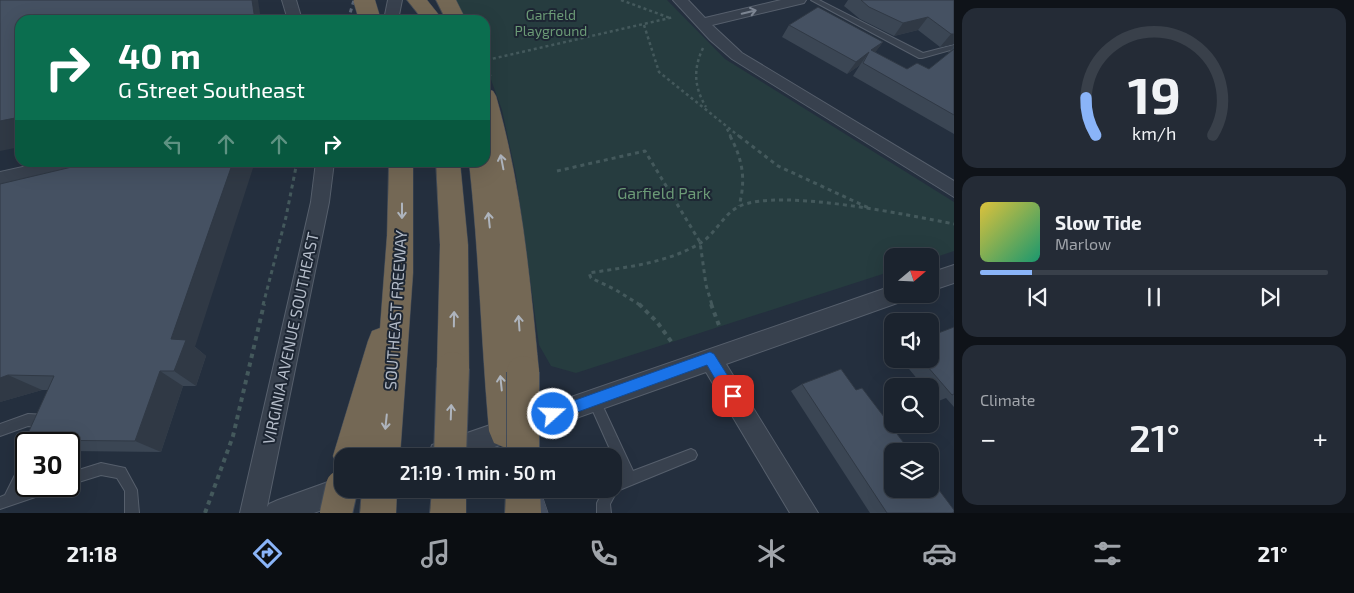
<!DOCTYPE html>
<meta charset="utf-8">
<style>
body{margin:0;font-family:"Exo 2",sans-serif;background:#242b36;color:#f1f3f6;height:100vh;display:flex;flex-direction:column;font-size:19px;white-space:nowrap}
*{box-sizing:border-box;margin:0}
p{font-size:16px;color:#a0a4aa}
.icon{flex:none;width:28px;height:28px;fill:none;stroke:currentColor;stroke-width:2;stroke-linecap:round;stroke-linejoin:round}
.map{position:relative;flex:1;overflow:hidden}
.details{display:flex;flex-direction:column;gap:8px;padding:8px;background:#0f1319;width:400px}
.details>*{flex:none}
.guide{position:absolute;left:15px;top:15px;width:475px;height:152px;border-radius:15px;box-shadow:0 5px 20px #0002,0 0 0 1px #39404a;background:#0b6e4f;color:#fff;overflow:hidden}
.needle{width:32px;rotate:71deg}
.tools{position:absolute;left:884px;top:248px;display:grid;gap:10px}
.tools a{display:grid;place-items:center;width:55px;height:55px;border-radius:10px;background:#1b232e;box-shadow:0 5px 20px #0002,0 0 0 1px #39404a;font-size:25px}
.speed{position:absolute;left:15px;top:432px;display:flex;gap:10px;font-size:25px;font-weight:700;text-align:center}
.speed>*{display:grid;place-content:center;width:65px;height:65px;border-radius:50%;background:#1b232e;box-shadow:0 5px 20px #0002,0 0 0 1px #39404a;line-height:1}
.speed .limit{border:2px solid #111;border-radius:8px;background:#fff;color:#111}
.pin{position:absolute;display:grid;place-items:center;width:42px;height:42px;color:#fff;margin:-21px;border-radius:10px;box-shadow:0 2px 8px #0006}
.me{position:absolute;width:55px;margin:-28px;rotate:70deg;stroke-linejoin:round;filter:drop-shadow(0 0 4px #0008)}
.turn{display:flex;align-items:center;gap:18px;height:105px;padding:0 20px;font-size:22px}
.turn .icon{width:65px;height:65px;stroke-width:2.5}
.turn b{display:block;font-size:35px;line-height:42px}
.lanes{display:flex;align-items:center;height:48px;padding:0 20px;background:#0003;justify-content:center;gap:25px;direction:ltr}
.lanes .off{opacity:.35}
.big{font-size:38px;font-weight:600;line-height:1.1}
.details .card{flex:1;display:flex;flex-direction:column;justify-content:center;gap:8px;min-width:0;padding:0 18px;border-radius:15px;background:#242b36}
.details .dial{align-items:center;gap:0}
.dial svg{height:130px;overflow:visible;fill:none;stroke:#39404a;stroke-width:7;stroke-linecap:round;text-anchor:middle}
.dial text{fill:#f1f3f6;stroke:none}
.song{display:flex;align-items:center;gap:15px}
.cover{width:60px;height:60px;border-radius:8px;background:linear-gradient(135deg,hsl(50 70% 55%),hsl(160 70% 35%))}
.played{height:5px;border-radius:2px;background:linear-gradient(90deg,#8ab4f8 15%,#39404a 15%)}
.keys{display:flex;justify-content:space-around;direction:ltr}
.heat{display:flex;justify-content:space-between;align-items:center;font-size:28px;direction:ltr}
.trip{position:absolute;left:334px;top:448px;width:288px;height:50px;border-radius:15px;background:#1b232e;box-shadow:0 5px 20px #0002,0 0 0 1px #39404a;font-weight:600;line-height:50px;text-align:center}
.tabs{display:flex;height:80px;justify-content:space-around;align-items:center;background:#0b0e12;color:#a0a4aa}
.tabs .icon{width:35px;height:35px}
.tabs .active{color:#8ab4f8}
.tabs b{font-size:22px;color:#f1f3f6}
main{display:flex;flex:1;min-height:0}
.map>svg:first-child{display:block}
.green{fill:#263c3f}
.lines{fill:none;stroke-linecap:round;stroke-linejoin:round}
.service-casing{stroke:#565f6c;stroke-width:2}
.minor-casing{stroke:#565f6c;stroke-width:2}
.secondary-casing{stroke:#565f6c;stroke-width:1}
.motorway-casing{stroke:#434c59;stroke-width:1}
.path-far2{stroke:#44595c;stroke-width:2.5;stroke-dasharray:3 3;stroke-linecap:butt}
.path-far1{stroke:#44595c;stroke-width:3;stroke-dasharray:4 4;stroke-linecap:butt}
.path{stroke:#44595c;stroke-width:4;stroke-dasharray:4.5 4.5;stroke-linecap:butt}
.service{fill:#38414e;fill-rule:evenodd}
.minor{fill:#38414e;fill-rule:evenodd}
.secondary{fill:#465061;fill-rule:evenodd}
.motorway{fill:#746855;fill-rule:evenodd}
.rail{stroke:#5a6575;stroke-width:3;stroke-dasharray:4 4;stroke-linecap:butt}
.motorway-bridge-far1-casing{stroke:#434c59;stroke-width:22;stroke-linecap:butt}
.motorway-bridge-casing{stroke:#434c59;stroke-width:34;stroke-linecap:butt}
.motorway-bridge-far1{stroke:#746855;stroke-width:21}
.motorway-bridge{stroke:#746855;stroke-width:32}
.wall{fill:#3b4654}
.shaded-wall{fill:#303945}
.building{fill:#455162;stroke:#303945}
.oneway{stroke:#7c8592}
.oneway2{stroke:#aeb4bd}
.route{fill:#1a73e8;stroke:#114b97}
.labels{text-anchor:middle;dominant-baseline:central;stroke-width:4;stroke-linejoin:round;paint-order:stroke}
.far-park-label{font-size:14px;fill:#6b9a76;stroke:#1d2633}
.park-label{font-size:16px;fill:#6b9a76;stroke:#1d2633}
.street-label{font-size:16px;fill:#b4bcc9;stroke:#1d2633}
</style>
<main>
<div class="map">
<svg width="954" height="513" viewBox="0 0 954 513">
<rect width="100%" height="100%" fill="#242f3e"/>
<polygon class="green" points="456,0 667,0 725,59 954,202 954,251 930,259 930,256 892,256 892,271 576,373 551,366 539,345 516,175 502,110 485,63 485,20 465,20"/>
<g class="lines">
<defs>
<g id="service">
<polygon points="811,0 819,0 923,53 954,45 954,49 922,58 919,58"/>
<polygon points="594,394 598,396 633,471 691,449 695,451 697,455 695,459 617,491 610,504 611,513 597,513 597,503 604,489 612,489 612,479 622,476 588,400 590,396"/>
<polygon points="28,414 48,415 52,417 54,421 43,444 31,444 39,427 28,426 0,436 0,424"/>
<polygon points="26,459 26,478 21,489 29,486 54,486 53,491 0,509 0,497 5,495 22,461"/>
<polygon points="101,463 125,468 137,490 139,513 125,513 125,491 117,478 101,475 69,485 69,473"/>
</g>
<g id="minor">
<polygon points="282,0 296,0 302,20 288,20"/>
<polygon points="388,0 402,0 398,20 384,20"/>
<polygon points="673,0 688,0 705,18 781,0 806,0 804,3 712,25 742,53 954,181 954,197 732,59 710,40"/>
<polygon points="45,162 87,162 84,167 78,169 0,186 0,172"/>
<polygon points="316,162 334,162 329,202 267,507 269,504 278,500 342,477 342,489 358,489 354,498 314,513 240,513 311,202"/>
<polygon points="954,265 954,283 930,291 930,273"/>
<polygon points="892,286 892,294 906,294 903,301 726,364 818,513 790,513 706,372 469,456 430,456 429,454 432,445 441,442"/>
</g>
<polygon id="secondary" points="505,489 540,489 548,513 512,513"/>
<g id="motorway">
<polygon points="407,0 427,0 443,20 423,20"/>
<polygon points="436,0 456,0 466,20 446,20"/>
<path d="M485 88 493 91 496 96C522 187 530 279 539 372L534 383 523 387 517 385 523 431 518 443 506 448 494 443 489 431C481 341 479 252 469 162H485V154L487 155 485 143Z"/>
<polygon points="389,162 413,162 413,273 400,456 342,456 342,470 338,468 333,456 368,341 372,331 380,328 387,236"/>
<polygon points="436,162 460,162 468,245 469,368 464,379 453,383 442,379 437,368 440,245"/>
<polygon points="362,489 397,489 396,513 360,513"/>
<polygon points="432,489 466,489 466,513 430,513"/>
<polygon points="506,489 540,489 541,513 505,513"/>
</g>
</defs>
<use href="#service" class="service-casing"/>
<use href="#minor" class="minor-casing"/>
<use href="#secondary" class="secondary-casing"/>
<use href="#motorway" class="motorway-casing"/>
<g class="path-far2">
<polyline points="621,0 670,18"/>
<polyline points="644,25 659,72 740,137"/>
<path d="M703 48C693 69 694 87 706 107"/>
<polyline points="485,56 491,79"/>
<polyline points="487,60 674,17"/>
<polyline points="727,129 731,137"/>
</g>
<g class="path-far1">
<path d="M730 136C743 160 746 180 739 206"/>
<polyline points="739,136 778,166 871,209"/>
<polyline points="557,171 645,151 700,242 706,285 712,305"/>
<polyline points="263,305 286,217 297,162"/>
<path d="M640 305 616 290 591 278 589 273C627 267 669 263 702 242 716 233 724 213 740 206 781 188 907 215 954 224"/>
</g>
<g class="path">
<polyline points="639,304 657,322 673,344"/>
<polyline points="711,304 720,328"/>
<polyline points="205,513 233,436 264,304"/>
</g>
<use href="#service" class="service"/>
<use href="#minor" class="minor"/>
<use href="#secondary" class="secondary"/>
<use href="#motorway" class="motorway"/>
<g class="rail">
<polyline points="348,20 354,0"/>
<polyline points="361,20 366,0"/>
</g>
<defs>
<polyline id="motorway-bridge-far1" points="364,0 370,20"/>
<g id="motorway-bridge">
<polyline points="523,372 523,456"/>
<polyline points="450,456 453,368"/>
<polyline points="336,513 342,486"/>
</g>
</defs>
<use href="#motorway-bridge-far1" class="motorway-bridge-far1-casing"/>
<use href="#motorway-bridge" class="motorway-bridge-casing"/>
<use href="#motorway-bridge-far1" class="motorway-bridge-far1"/>
<use href="#motorway-bridge" class="motorway-bridge"/>
</g>
<g class="wall">
<polygon points="848,0 954,0 954,44 940,47 918,30 894,36 860,19 844,6"/>
<polygon points="789,25 883,42 875,52 907,69 929,69 949,53 948,53 954,46 954,134 853,76 860,65 847,74 782,37"/>
<polygon points="0,184 206,356 196,386 183,386 161,452 69,451 69,444 38,444 25,440 48,390 42,390 0,402"/>
<polygon points="954,327 954,407 946,398 936,402 930,395 930,386 923,386 905,364 916,359 930,359 930,337"/>
<polygon points="802,384 856,390 952,513 870,513 791,391"/>
</g>
<g class="shaded-wall">
<polygon points="252,0 258,0 261,20 255,20"/>
<polygon points="928,17 918,30 894,36 903,23"/>
<polygon points="951,34 954,34 954,44 940,47"/>
<polygon points="883,42 874,54 871,50"/>
<polygon points="869,52 860,65 847,74 856,62"/>
<polygon points="20,117 20,147 0,151 0,121"/>
<polygon points="233,162 255,162 195,347 206,356 196,386 174,371 171,339"/>
<polygon points="160,371 183,386 161,452 135,441"/>
<polygon points="8,375 42,390 0,402 0,378"/>
</g>
<g class="building">
<polygon points="0,0 252,0 255,20 20,20 20,117 0,121"/>
<polygon points="861,0 954,0 954,34 951,34 928,17 903,23 869,7"/>
<polygon points="818,7 883,42 871,50 907,69 917,63 929,69 954,49 954,115 863,63 869,52 856,62 789,25"/>
<polygon points="93,162 233,162 171,339 186,340 174,371 160,371 135,441 25,440 54,376 8,375 0,378 0,184"/>
<polygon points="954,327 954,394 952,395 921,359 930,359 930,353 938,350 930,341 936,339 933,335"/>
<polygon points="841,369 856,390 862,388 910,451 892,451 892,489 930,489 930,478 954,510 954,512 952,513 887,513 802,384"/>
</g>
<defs><path id="oneway-shaft" d="M-6 0H5M1.5-3L5.5 0L1.5 3" fill="none" stroke-width="1.6" stroke-linecap="round" stroke-linejoin="round" transform="scale(1.25)"/></defs>
<use class="oneway" href="#oneway-shaft" transform="translate(749 12) rotate(-13)"/>
<g class="oneway2">
<use href="#oneway-shaft" transform="translate(502 162) rotate(-101)"/>
<use href="#oneway-shaft" transform="translate(402 211) rotate(90)"/>
<use href="#oneway-shaft" transform="translate(489 220) rotate(-96)"/>
<use href="#oneway-shaft" transform="translate(454 319) rotate(-89)"/>
<use href="#oneway-shaft" transform="translate(519 323) rotate(-94)"/>
<use href="#oneway-shaft" transform="translate(501 383) rotate(-96)"/>
<use href="#oneway-shaft" transform="translate(451 412) rotate(-88)"/>
<use href="#oneway-shaft" transform="translate(386 422) rotate(96)"/>
</g>
<polygon class="route" points="710,352 714,354 738,392 740,396 738,401 733,403 728,401 707,365 553,421 548,419 546,414 548,410 553,408"/>
<g class="labels">
<g class="far-park-label">
<text x="551" y="14">Garfield<tspan x="551" dy="16">Playground</tspan></text>
</g>
<g class="park-label">
<text x="664" y="192">Garfield Park</text>
</g>
<g class="street-label">
<text transform="translate(395 310) rotate(-86)">SOUTHEAST FREEWAY</text>
<text transform="translate(290 338) rotate(-78)">VIRGINIA AVENUE SOUTHEAST</text>
</g>
</g>
</svg>
<div class="tools">
<a><svg class="needle" viewBox="-14 -14 28 28"><path d="M0-13l5 13h-10z" fill="#e53935"/><path d="M0 13l5-13h-10z" fill="#a0a4aa"/></svg></a>
<a><svg class="icon" aria-label="sound" viewBox="0 0 24 24"><path d="M4 9h4l5-4v14l-5-4H4zM17 9q2 3 0 6"/></svg></a>
<a><svg class="icon" aria-label="search" viewBox="0 0 24 24"><circle cx="10" cy="10" r="6"/><path d="M15 15l6 6"/></svg></a>
<a><svg class="icon" aria-label="layers" viewBox="0 0 24 24"><path d="M12 4l9 5-9 5-9-5zM3 14l9 5 9-5"/></svg></a>
</div>
<div class="speed"><div class="limit">30</div></div>
<div class="pin" style="left:733px;top:396px;background:#d93025"><svg class="icon" aria-label="arrive" viewBox="0 0 24 24"><path d="M6 21V4h12l-3 4 3 4H6"/></svg></div>
<svg class="me" style="left:553px;top:414px" viewBox="-20 -20 40 40"><circle r="17" fill="#1a73e8" stroke="#fff" stroke-width="3"/><path d="M0-11L8 9 0 5-8 9z" fill="#fff"/></svg>
<div class="trip">21:19 · 1 min · 50 m</div>
<div class="guide">
<div class="turn"><svg class="icon" aria-label="right" viewBox="0 0 24 24"><path d="M7 20v-9h11M14 6l5 5-5 5"/></svg><div><b>40 m</b>G Street Southeast</div></div>
<div class="lanes"><svg class="icon off" aria-label="left" viewBox="0 0 24 24"><path d="M17 20v-9H6M10 6l-5 5 5 5"/></svg><svg class="icon off" aria-label="ahead" viewBox="0 0 24 24"><path d="M12 20V5M6 11l6-6 6 6"/></svg><svg class="icon off" aria-label="ahead" viewBox="0 0 24 24"><path d="M12 20V5M6 11l6-6 6 6"/></svg><svg class="icon" aria-label="right" viewBox="0 0 24 24"><path d="M7 20v-9h11M14 6l5 5-5 5"/></svg></div>
</div>
</div>
<section class="details">
<div class="card dial"><svg viewBox="0 0 100 80">
<path d="M14 69A42 42 0 1 1 86 69"/>
<path d="M14 69A42 42 0 0 1 8 46" stroke="#8ab4f8"/>
<text x="50" y="56" font-size="32" font-weight="700">19</text>
<text x="50" y="72" font-size="11">km/h</text>
</svg></div>
<div class="card">
<div class="song"><i class="cover"></i><div><b>Slow Tide</b><p>Marlow</p></div></div>
<div class="played"></div>
<div class="keys"><svg class="icon" aria-label="previous" viewBox="0 0 24 24"><path d="M18 5L8 12l10 7zM5 5v14"/></svg><svg class="icon" aria-label="pause" viewBox="0 0 24 24"><path d="M8 5v14M16 5v14"/></svg><svg class="icon" aria-label="next" viewBox="0 0 24 24"><path d="M6 5l10 7-10 7zM19 5v14"/></svg></div>
</div>
<div class="card"><p>Climate</p>
<div class="heat"><a>−</a><b class="big">21°</b><a>+</a></div>
</div>
</section>
</main>
<nav class="tabs">
<b>21:18</b>
<svg class="icon active" aria-label="directions" viewBox="0 0 24 24"><path d="M12 3l9 9-9 9-9-9zM9 14v-3h6M13 9l2 2-2 2"/></svg>
<svg class="icon" aria-label="music" viewBox="0 0 24 24"><path d="M9 18V5l10-2v13"/><circle cx="6" cy="18" r="3"/><circle cx="16" cy="16" r="3"/></svg>
<svg class="icon" aria-label="phone" viewBox="0 0 24 24"><path d="M5 4h4l2 5-3 2q2 4 5 5l2-3 5 2v4C11 20 4 13 5 4z"/></svg>
<svg class="icon" aria-label="climate" viewBox="0 0 24 24"><path d="M12 3v18M4 7l16 10M4 17L20 7"/></svg>
<svg class="icon" aria-label="car" viewBox="0 0 24 24"><path d="M5 17H2v-5l4-1 3-4h7l3 4 3 1v5h-3M9 17h6M6 11h13"/><circle cx="7" cy="17" r="2"/><circle cx="17" cy="17" r="2"/></svg>
<svg class="icon" aria-label="filters" viewBox="0 0 24 24"><path d="M4 7h16M4 17h16"/><circle cx="9" cy="7" r="2"/><circle cx="15" cy="17" r="2"/></svg>
<b>21°</b>
</nav>
